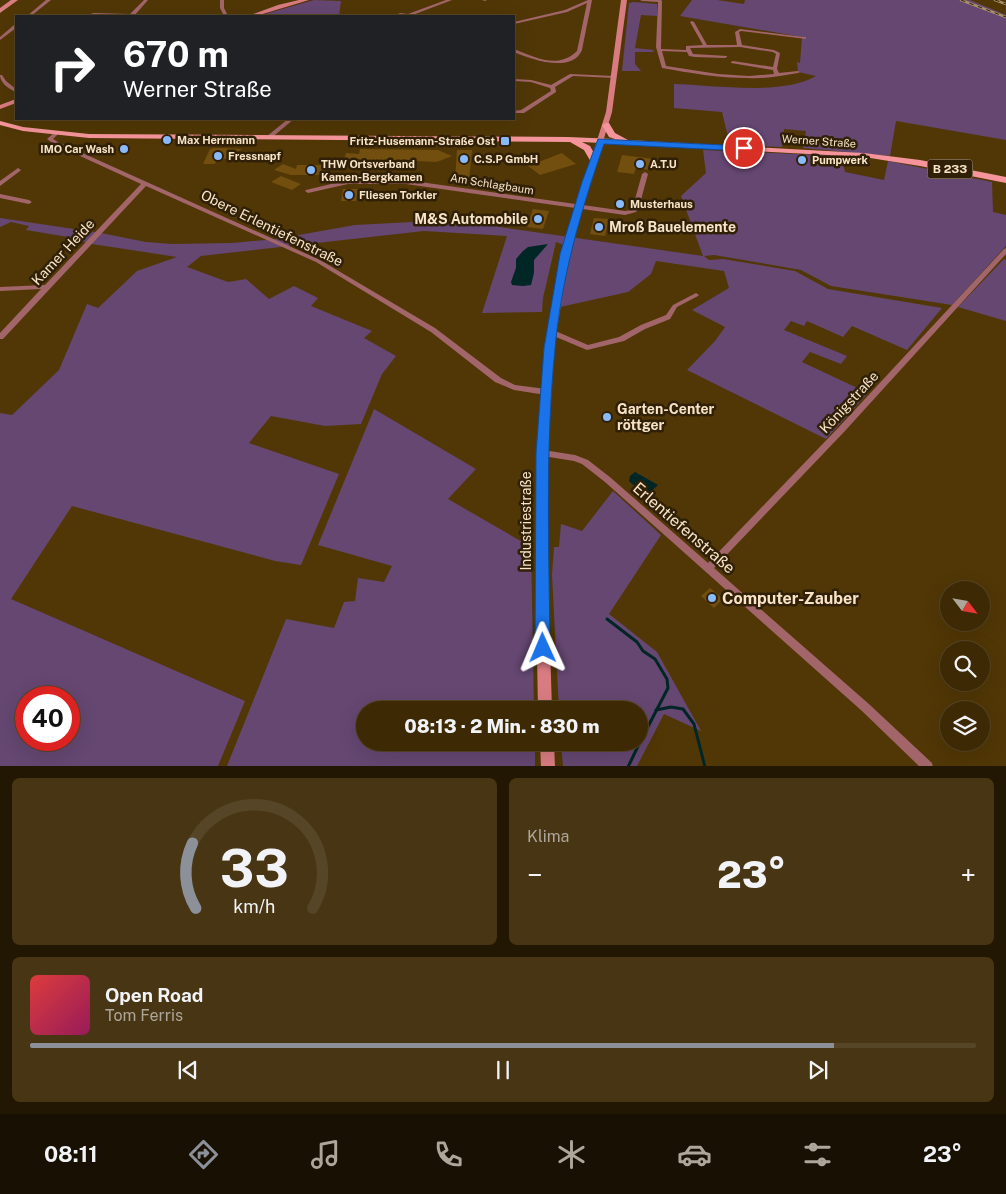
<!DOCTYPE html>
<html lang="de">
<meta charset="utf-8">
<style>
body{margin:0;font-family:"Public Sans",sans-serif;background:#483513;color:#f1f3f6;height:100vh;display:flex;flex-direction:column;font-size:19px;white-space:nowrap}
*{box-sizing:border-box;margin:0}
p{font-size:16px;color:#ada69a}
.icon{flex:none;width:28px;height:28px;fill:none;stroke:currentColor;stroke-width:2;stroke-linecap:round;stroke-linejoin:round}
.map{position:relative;height:766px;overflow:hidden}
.sheet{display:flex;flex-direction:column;gap:12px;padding:12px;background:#221702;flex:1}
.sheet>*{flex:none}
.top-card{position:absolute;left:15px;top:15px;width:500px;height:105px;border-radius:0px;box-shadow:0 5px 20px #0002,0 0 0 1px #564526;background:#202124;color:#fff;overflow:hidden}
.needle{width:32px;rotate:121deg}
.tools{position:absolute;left:940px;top:581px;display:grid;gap:10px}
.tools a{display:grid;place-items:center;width:50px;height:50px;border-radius:50%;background:#3d2904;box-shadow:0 5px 20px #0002,0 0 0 1px #564526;font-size:25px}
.speed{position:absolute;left:15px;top:686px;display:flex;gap:10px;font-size:25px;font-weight:700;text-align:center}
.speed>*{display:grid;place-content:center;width:65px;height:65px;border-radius:50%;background:#3d2904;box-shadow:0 5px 20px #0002,0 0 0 1px #564526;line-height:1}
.speed .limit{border:8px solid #d22;background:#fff;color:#111}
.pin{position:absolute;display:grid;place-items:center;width:42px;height:42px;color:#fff;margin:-21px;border:2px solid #fff;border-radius:50%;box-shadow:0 1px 5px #0007}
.me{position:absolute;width:55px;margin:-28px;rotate:359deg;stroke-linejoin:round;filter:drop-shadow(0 0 4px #0008)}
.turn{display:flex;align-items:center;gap:18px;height:105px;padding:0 25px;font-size:22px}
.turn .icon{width:65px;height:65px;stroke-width:2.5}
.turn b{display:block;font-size:35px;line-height:42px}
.big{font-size:38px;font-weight:800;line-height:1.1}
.sheet .widget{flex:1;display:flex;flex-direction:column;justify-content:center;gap:8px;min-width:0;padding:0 18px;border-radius:8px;background:#483513}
.sheet .dial{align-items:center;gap:0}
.dial svg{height:130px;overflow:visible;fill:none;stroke:#564526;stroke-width:7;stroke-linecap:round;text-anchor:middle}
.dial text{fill:#f1f3f6;stroke:none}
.song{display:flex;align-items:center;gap:15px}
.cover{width:60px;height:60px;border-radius:8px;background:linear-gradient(135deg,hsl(0 70% 55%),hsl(330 70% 35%))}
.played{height:5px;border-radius:2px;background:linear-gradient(90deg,#8c9099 85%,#564526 85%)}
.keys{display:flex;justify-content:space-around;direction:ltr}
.heat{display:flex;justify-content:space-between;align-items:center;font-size:28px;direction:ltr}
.sheet .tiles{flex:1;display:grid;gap:12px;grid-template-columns:1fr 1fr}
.widget:last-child{grid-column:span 2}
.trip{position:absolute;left:356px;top:701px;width:292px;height:50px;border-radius:25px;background:#3d2904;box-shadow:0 5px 20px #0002,0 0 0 1px #564526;font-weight:800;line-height:50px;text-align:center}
.dock{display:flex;height:80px;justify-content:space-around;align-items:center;background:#181002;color:#ada69a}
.dock .icon{width:35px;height:35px}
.dock .current{color:#8c9099}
.dock b{font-size:22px;color:#f1f3f6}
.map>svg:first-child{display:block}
.green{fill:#654771;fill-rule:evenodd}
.water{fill:#002626}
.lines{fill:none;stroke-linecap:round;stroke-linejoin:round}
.stream{stroke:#002626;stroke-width:3}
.building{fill:#724e0f}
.street{fill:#a2666a;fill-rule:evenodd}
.secondary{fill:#d97c82;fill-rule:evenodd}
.primary{fill:#f5959b;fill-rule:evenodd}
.rail-casing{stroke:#a8916a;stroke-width:2.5}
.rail{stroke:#302008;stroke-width:1;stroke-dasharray:4.5;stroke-linecap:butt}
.route{fill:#1a73e8;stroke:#114b97}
.poi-dot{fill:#89bafc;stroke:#302008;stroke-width:2}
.labels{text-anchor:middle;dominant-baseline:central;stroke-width:5;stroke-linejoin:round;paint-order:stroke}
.far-poi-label{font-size:11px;font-weight:bold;fill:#f8e3c6;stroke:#302008;text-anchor:start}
.far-street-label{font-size:11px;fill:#f8e3c6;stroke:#302008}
.shield{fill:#302008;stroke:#bca88d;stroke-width:1}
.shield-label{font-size:12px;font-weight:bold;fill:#f8e3c6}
.poi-label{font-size:14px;font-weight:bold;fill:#f8e3c6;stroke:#302008;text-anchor:start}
.street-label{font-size:14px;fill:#f8e3c6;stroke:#302008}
.near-street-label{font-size:16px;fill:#f8e3c6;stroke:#302008}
.near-poi-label{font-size:16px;font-weight:bold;fill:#f8e3c6;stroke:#302008;text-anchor:start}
</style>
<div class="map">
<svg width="1006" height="767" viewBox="0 0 1006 767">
<rect width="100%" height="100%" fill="#513706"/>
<g class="green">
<polygon points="314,0 341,1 339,16 258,16"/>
<path d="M692 0H717L744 4 745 0H970L1006 15V140L896 121 890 156 803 148 806 131 784 129 782 147 730 145 722 112 674 108V84C713 85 782 96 816 76L798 72 797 62 800 63 802 37 680 16Z"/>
<polygon points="634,2 657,4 657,16 641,15 635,48 654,50 653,52 635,52 635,64 641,71 622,71 629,3"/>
<path d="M703 150 841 156 845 172 884 180 888 161 992 182 993 212 1006 215V246L952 305 831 286 801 270 714 255 704 256 709 260 723 259 795 271 828 289 942 308 907 350 852 326 843 337 807 321 804 326 791 321 784 330 847 356 841 364 810 352 802 362 868 393 826 439 687 370 715 341 725 327 692 310 729 288 724 271 656 261 651 274 628 292 551 309 564 245 556 242 543 298 542 312 482 313 507 236 424 231 201 256 187 267 228 282 246 279 269 299 294 286 318 298 311 306 372 331 364 338 396 356 382 374 361 424 325 426 271 416 249 443 339 474 301 565 275 561 72 506 11 599 245 701 218 766 0 767V413L12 415 59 370 87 304 98 308 137 271 177 257 92 244 68 237 26 230 29 226 11 222 0 227V218L101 233 146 242 172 244 232 243 276 239 355 225 450 220 703 256 681 196 706 173ZM26 698H69V740H26Z"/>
<polygon points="1004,259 1006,260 1006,321 958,307"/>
<polygon points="374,409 476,469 448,499 531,547 534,710 365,710 365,742 535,743 535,766 227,766 286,619 334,628 344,602 355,601 358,578 384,582 392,566 318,545"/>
<polygon points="613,491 661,535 609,614 657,652 701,731 664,714 637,766 563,766 561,743 640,742 640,710 559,710 552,575 554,547 559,547 561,524 582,531"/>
</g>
<g class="water">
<polygon points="548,244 534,260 534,273 531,285 523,286 512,285 511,282 516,268 516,259 523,251 528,247"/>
<polygon points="635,472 658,485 646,496 629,481 630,476"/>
</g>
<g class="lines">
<g class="stream">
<polyline points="607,619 637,642 643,651 655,659 667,679 668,688 640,742"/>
<polyline points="656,710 671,707 683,709 694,724 705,767"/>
<polyline points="628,767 640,742"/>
</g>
</g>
<g class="building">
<polygon points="214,148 226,148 242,149 225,159 217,158 215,164 203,164 210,149"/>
<polygon points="360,149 438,150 452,156 437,162 394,160 393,164 377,164 376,167 349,166 349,164 343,163 346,153 359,154"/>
<polygon points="457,150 472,150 469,180 455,180"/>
<polygon points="562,153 576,164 540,175 528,166"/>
<polygon points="622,155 662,160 659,171 636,168 634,174 617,172"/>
<polygon points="283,164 296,169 297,165 328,165 324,175 291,175 274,170"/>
<polygon points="281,176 301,184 292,190 271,182"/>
<polygon points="343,189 358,189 356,201 341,201"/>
<polygon points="533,209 549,211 543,229 527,227"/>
<polygon points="594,218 609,219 605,236 590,234"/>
<polygon points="657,221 685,226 683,234 654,229"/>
<polygon points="710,588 723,599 714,608 701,596"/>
</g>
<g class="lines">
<g class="street">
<polygon points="46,0 51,0 31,16 27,16"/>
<polygon points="144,0 148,0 134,16 83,16 94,13 130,14"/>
<polygon points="220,0 224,0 224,8 228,16 224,16 220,8"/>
<polygon points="446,0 452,0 410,16 398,14 400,13 408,14"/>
<polygon points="482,0 487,0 485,1"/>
<path d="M588 0H592C590 12 587 23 585 35 584 39 583 45 582 50 572 74 530 59 514 52V49C535 57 558 70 577 51L587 3 567 12 514 24V22L565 10Z"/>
<path d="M640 0H661L662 1 661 49 686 50V46L703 45 690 22 692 21 694 22 707 45H737L735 32 740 29 804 37H806V39L741 31 739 32 742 45 774 50 780 53 777 69 779 73 798 71 800 72 798 73C781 76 764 79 748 78 719 78 690 73 662 68L656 47 658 2 642 1ZM740 47 773 52 776 54 773 67 733 61 731 62V63L773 70 774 74 749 76 718 74 666 66 662 51 687 52 689 56 695 57 725 58 727 57V56L693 54 690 48Z"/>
<polygon points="14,25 16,25 16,28 0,40 0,37"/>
<polygon points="570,74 614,76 616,77 614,78 573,76 555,87 556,91 556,92 524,113 514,113 514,111 521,110 551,91 550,88 531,82 514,81 514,79 531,80 551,85"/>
<path d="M0 75H2L6 81 16 89V92C9 89 0 83 0 75Z"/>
<polygon points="288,119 294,119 270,139 266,139 266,137"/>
<polygon points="55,132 58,134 53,139 58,142 320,260 435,328 501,378 515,385 546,389 550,392 546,395 514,390 495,382 431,332 316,262 146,186 3,339 0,339 0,333 41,289 0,291 0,287 45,285 141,184 54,144 47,139"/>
<polygon points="18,168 21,170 20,171 0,186 0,181"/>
<polygon points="645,172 648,174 639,207 636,212 625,215 406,184 348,184 308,193 305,191 306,190 348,180 406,180 625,211 632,210 642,174"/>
<polygon points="0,194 29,200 32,202 29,204 0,198"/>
<polygon points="1006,248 1006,254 844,432 714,568 870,705 932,763 933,767 920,767 862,711 605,482 582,464 574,461 543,456 540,455 539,453 540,451 543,450 575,455 588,460 611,478 708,563 838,428 1004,249"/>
<polygon points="696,293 699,295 698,296 677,307 670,319 645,329 624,341 587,350 549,334 547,332 549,330 553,330 588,345 619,337 641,325 666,315 673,305"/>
</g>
<g class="secondary">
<polygon points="11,0 18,0 0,13 0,8"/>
<polygon points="299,0 309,0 256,16 248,16 278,5"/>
<polygon points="621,0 627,0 612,112 569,254 554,348 548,453 547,548 552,710 538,710 535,548 538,453 544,348 561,254 606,112"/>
<polygon points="16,99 16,103 0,109 0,105"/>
<polygon points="540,742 554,742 555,767 541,767"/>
</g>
<polygon class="primary" points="0,121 23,127 89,134 568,137 615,139 609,137 602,125 606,123 609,123 615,133 628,140 864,153 920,160 1006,177 1006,183 920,166 864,157 582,142 590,146 598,160 594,162 591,162 584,150 570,142 89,138 23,131 0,125"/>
<defs>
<g id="rail">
<polyline points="961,0 1006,17"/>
<polyline points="995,0 1006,4"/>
</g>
</defs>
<use href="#rail" class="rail-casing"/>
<use href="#rail" class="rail"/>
</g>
<path class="route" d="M598 139 744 146 748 148 744 151 604 144C581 210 561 279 555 349 545 448 549 548 550 648L548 652 543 654 537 652 535 648 536 453 544 348 560 254 582 182Z"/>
<g class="poi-dot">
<circle cx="167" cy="140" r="5"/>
<rect x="500" y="136" width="10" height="10" rx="2.5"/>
<circle cx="124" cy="149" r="5"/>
<circle cx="218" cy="156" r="5"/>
<circle cx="464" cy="159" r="5"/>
<circle cx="802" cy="160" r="5"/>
<circle cx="640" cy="164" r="5"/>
<circle cx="311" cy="170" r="5"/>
<circle cx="349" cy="195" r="5"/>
<circle cx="620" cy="204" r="5"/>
<circle cx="538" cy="219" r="5"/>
<circle cx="599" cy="227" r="5"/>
<circle cx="607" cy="417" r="5"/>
<circle cx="712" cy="598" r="5"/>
</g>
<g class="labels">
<g class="far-poi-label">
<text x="177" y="140">Max Herrmann</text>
<text x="495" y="141" text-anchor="end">Fritz-Husemann-Straße Ost</text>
<text x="114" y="149" text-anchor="end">IMO Car Wash</text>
<text x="228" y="156">Fressnapf</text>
<text x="474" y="159">C.S.P GmbH</text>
<text x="812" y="160">Pumpwerk</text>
<text x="321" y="164">THW Ortsverband<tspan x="321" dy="13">Kamen-Bergkamen</tspan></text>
<text x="650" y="164">A.T.U</text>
<text x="359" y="195">Fliesen Torkler</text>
<text x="630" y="204">Musterhaus</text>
</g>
<g class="far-street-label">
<text transform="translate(819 141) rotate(4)">Werner Straße</text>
<text transform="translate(492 184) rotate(9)">Am Schlagbaum</text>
</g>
<rect class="shield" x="927.5" y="159.5" width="45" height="19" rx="4"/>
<g class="shield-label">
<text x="950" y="169">B 233</text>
</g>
<g class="poi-label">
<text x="528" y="219" text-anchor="end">M&amp;S Automobile</text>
<text x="609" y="227">Mroß Bauelemente</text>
<text x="617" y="409">Garten-Center<tspan x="617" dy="16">röttger</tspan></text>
</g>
<g class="street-label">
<text transform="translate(272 228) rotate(26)">Obere Erlentiefenstraße</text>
<text transform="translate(63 252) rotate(-47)">Kamer Heide</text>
<text transform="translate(849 402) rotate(-47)">Königstraße</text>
<text transform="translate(526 521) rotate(-90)">Industriestraße</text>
</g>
<g class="near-street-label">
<text transform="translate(684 528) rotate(41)">Erlentiefenstraße</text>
</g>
<g class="near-poi-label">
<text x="722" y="598">Computer-Zauber</text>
</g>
</g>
</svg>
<div class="tools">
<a><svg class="needle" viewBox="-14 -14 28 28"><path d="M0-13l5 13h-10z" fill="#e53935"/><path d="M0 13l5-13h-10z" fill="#ada69a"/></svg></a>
<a><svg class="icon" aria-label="search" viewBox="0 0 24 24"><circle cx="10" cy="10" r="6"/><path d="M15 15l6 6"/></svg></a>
<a><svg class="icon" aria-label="layers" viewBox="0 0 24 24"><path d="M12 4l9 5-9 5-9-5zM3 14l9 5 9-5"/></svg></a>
</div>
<div class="speed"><div class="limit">40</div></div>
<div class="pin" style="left:744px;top:148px;background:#d93025"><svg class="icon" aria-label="arrive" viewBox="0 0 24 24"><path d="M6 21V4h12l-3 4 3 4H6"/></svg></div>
<svg class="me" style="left:543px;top:648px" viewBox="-20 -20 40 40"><path d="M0-17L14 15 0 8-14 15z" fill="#1a73e8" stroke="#fff" stroke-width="4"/></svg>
<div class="trip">08:13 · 2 Min. · 830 m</div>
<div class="top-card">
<div class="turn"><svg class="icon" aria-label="right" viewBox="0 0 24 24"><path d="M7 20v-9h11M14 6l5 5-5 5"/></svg><div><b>670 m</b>Werner Straße</div></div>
</div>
</div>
<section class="sheet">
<div class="tiles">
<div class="widget dial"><svg viewBox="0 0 100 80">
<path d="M14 69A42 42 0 1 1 86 69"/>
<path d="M14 69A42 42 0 0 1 12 29" stroke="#8c9099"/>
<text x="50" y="56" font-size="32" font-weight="700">33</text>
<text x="50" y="72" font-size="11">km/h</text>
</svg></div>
<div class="widget"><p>Klima</p>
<div class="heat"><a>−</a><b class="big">23°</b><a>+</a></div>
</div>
<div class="widget">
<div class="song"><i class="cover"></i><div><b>Open Road</b><p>Tom Ferris</p></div></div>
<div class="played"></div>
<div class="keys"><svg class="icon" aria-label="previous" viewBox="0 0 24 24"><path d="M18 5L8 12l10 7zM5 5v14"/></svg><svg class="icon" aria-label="pause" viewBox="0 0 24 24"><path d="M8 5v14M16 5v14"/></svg><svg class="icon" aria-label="next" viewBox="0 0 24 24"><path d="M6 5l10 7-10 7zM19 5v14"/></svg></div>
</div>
</div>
</section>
<nav class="dock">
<b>08:11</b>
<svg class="icon current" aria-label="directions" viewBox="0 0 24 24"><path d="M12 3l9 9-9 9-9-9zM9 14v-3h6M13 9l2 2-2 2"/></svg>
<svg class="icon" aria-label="music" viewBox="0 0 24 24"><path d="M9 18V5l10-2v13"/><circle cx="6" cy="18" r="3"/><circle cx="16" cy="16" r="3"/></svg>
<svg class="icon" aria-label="phone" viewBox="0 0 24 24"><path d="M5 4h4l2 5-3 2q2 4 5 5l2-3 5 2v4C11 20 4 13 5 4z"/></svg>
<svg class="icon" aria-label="climate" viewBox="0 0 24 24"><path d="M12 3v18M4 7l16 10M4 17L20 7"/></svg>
<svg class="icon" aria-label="car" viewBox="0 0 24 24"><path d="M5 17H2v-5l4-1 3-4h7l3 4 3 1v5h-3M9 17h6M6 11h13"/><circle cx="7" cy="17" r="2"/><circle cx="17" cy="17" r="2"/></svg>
<svg class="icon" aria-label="filters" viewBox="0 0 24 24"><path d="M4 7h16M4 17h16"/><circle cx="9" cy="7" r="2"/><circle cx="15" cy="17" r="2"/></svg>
<b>23°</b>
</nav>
